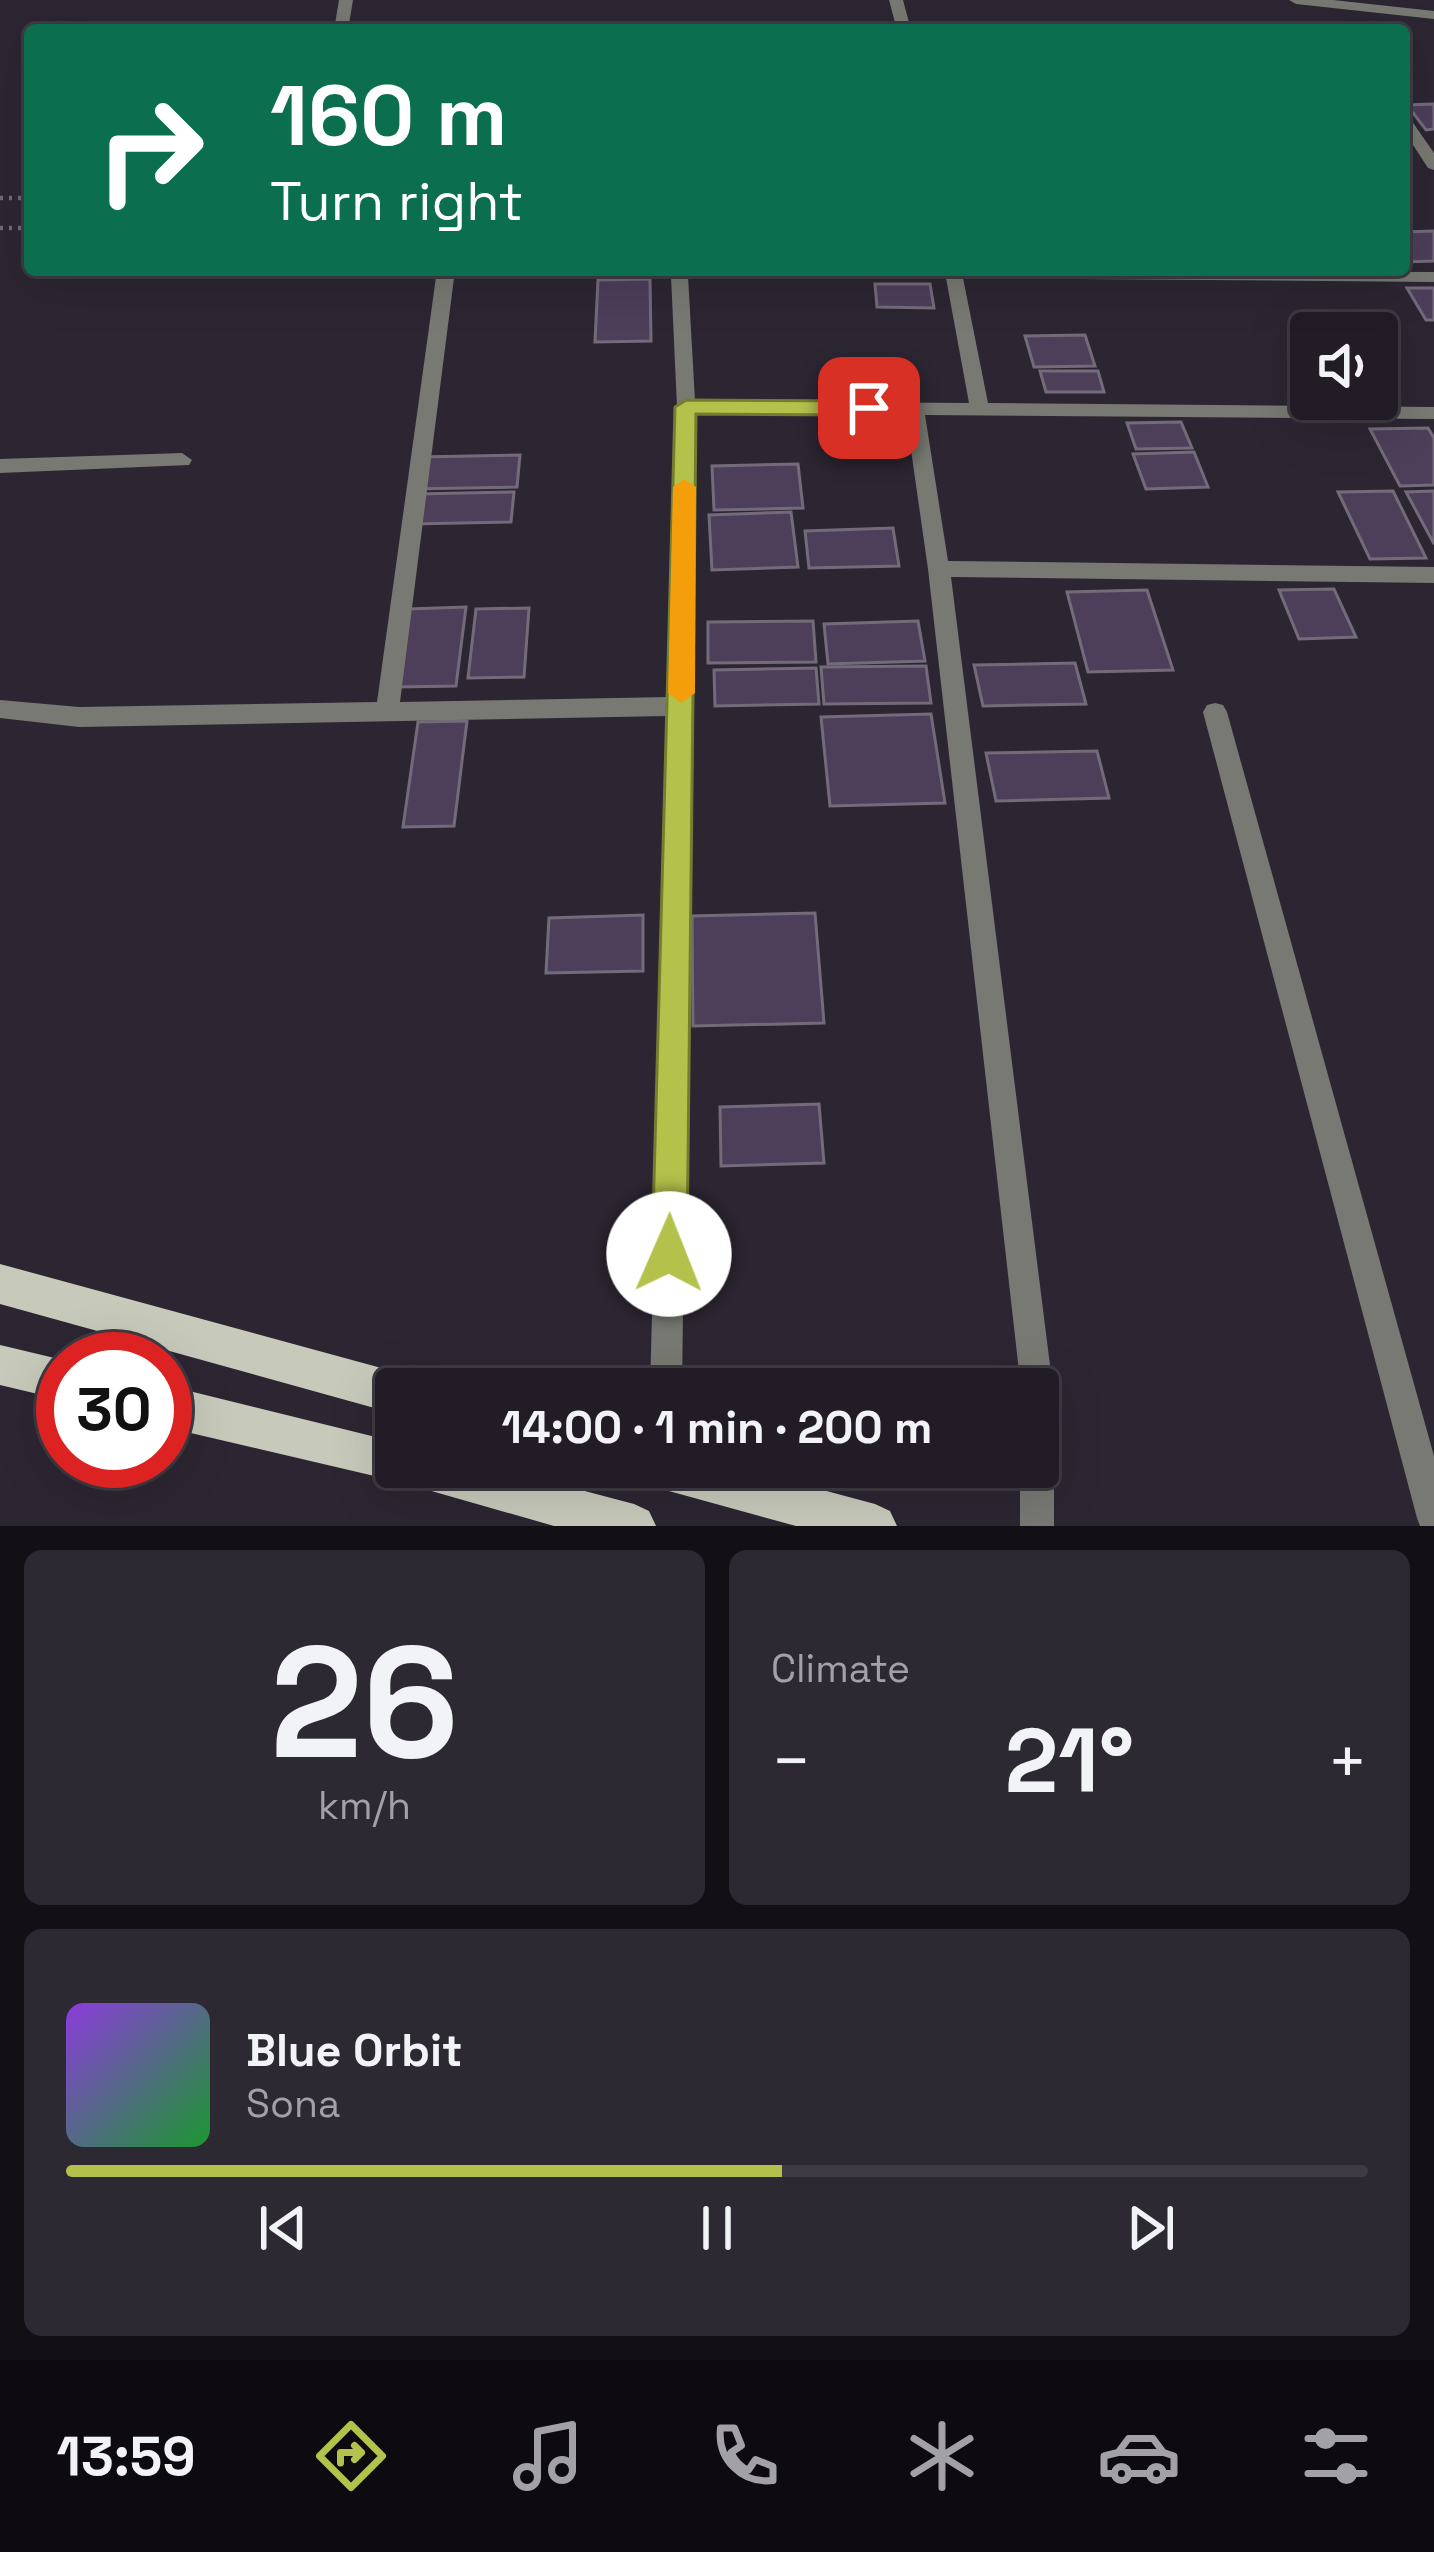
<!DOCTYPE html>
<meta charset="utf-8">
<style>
body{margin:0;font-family:"Space Grotesk",sans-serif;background:#2d2932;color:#f1f3f6;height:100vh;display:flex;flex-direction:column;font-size:45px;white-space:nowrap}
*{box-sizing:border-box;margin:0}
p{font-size:39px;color:#a2a1a7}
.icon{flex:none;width:66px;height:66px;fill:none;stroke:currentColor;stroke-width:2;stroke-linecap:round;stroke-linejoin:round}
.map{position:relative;height:1526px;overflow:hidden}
.panel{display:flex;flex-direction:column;gap:24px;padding:24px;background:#120f15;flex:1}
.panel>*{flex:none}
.hud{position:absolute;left:24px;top:24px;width:1386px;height:252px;border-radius:12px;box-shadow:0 12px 48px #0002,0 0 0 3px #3e3a43;background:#0b6e4f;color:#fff;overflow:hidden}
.tools{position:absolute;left:1290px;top:312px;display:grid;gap:24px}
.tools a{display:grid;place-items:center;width:108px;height:108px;border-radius:12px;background:#211c26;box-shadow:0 12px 48px #0002,0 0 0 3px #3e3a43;font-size:60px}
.speed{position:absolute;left:36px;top:1332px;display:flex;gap:24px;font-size:60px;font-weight:700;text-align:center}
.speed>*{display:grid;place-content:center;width:156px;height:156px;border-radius:50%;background:#211c26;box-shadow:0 12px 48px #0002,0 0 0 3px #3e3a43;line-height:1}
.speed .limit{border:18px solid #d22;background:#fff;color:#111}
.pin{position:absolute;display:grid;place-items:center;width:102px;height:102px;color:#fff;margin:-51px;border-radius:24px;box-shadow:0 6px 18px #0006}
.me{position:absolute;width:132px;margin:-66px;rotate:1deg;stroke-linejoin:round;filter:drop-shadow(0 0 9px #0008)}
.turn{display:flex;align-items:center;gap:42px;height:252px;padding:0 48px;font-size:54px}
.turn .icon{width:156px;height:156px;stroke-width:2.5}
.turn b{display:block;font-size:84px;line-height:102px}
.big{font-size:90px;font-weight:700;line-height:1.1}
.panel .card{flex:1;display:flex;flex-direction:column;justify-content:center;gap:18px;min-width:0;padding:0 42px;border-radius:18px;background:#2d2932}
.panel .dial{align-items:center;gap:0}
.dial b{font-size:156px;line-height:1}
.song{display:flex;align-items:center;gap:36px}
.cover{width:144px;height:144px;border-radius:18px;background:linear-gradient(135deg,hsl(270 70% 55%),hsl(130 70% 35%))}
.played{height:12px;border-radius:6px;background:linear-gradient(90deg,#b3c24b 55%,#3e3a43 55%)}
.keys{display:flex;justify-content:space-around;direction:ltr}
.heat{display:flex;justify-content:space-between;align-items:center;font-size:66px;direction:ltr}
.panel .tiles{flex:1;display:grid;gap:24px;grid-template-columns:1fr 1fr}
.card:last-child{grid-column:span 2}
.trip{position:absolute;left:375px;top:1368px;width:684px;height:120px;border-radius:12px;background:#211c26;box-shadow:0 12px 48px #0002,0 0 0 3px #3e3a43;font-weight:700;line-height:120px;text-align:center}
.menu{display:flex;height:192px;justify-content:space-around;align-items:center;background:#0d0b0f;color:#a2a1a7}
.menu .icon{width:84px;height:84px}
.menu .current{color:#b3c24b}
.menu b{font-size:54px;color:#f1f3f6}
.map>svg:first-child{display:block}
.building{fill:#4d3e5a;stroke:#736b7a;stroke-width:3}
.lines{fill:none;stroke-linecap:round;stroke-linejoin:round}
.path{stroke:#6f6a75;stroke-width:4.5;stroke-dasharray:3 6;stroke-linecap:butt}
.street{fill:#777972;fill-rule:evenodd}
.primary{fill:#c7cabb;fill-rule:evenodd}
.route{fill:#b3c24b;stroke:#747e31;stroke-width:3}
.slow{fill:#f59e0b}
</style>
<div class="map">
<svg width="1434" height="1526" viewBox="0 0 1434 1526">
<rect width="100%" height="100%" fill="#2c2632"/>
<g class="building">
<polygon points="1434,104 1434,129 1426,130 1407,105"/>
<polygon points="1434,231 1434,261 1404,262 1404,232"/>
<polygon points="650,279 651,341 595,342 598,280"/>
<polygon points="875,284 930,284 934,308 877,307"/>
<polygon points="1407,288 1434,288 1434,320 1426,320"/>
<polygon points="1085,335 1095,366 1034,367 1025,336"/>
<polygon points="1040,371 1098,371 1104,392 1046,392"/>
<polygon points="1181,422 1192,448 1136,449 1127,423"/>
<polygon points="1428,428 1434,438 1434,485 1400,486 1370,429"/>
<polygon points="1194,452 1208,487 1146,489 1133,454"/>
<polygon points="520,455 517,487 412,489 418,457"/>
<polygon points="798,464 803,508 714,510 712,466"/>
<polygon points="1393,491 1426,558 1370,559 1338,492"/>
<polygon points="1434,491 1434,544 1406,492"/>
<polygon points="514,492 511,522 412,524 417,494"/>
<polygon points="791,512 798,567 712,570 709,515"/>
<polygon points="893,528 899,566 809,568 805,531"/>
<polygon points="1334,589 1356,637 1299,639 1279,590"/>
<polygon points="1147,590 1173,670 1088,672 1067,592"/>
<polygon points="466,607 456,686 396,687 408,609"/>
<polygon points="529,608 524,677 468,678 476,609"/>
<polygon points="813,621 816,662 708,663 708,622"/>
<polygon points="918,621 925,661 828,664 824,624"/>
<polygon points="1075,663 1086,704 983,706 974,665"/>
<polygon points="926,666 931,703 824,704 821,667"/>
<polygon points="816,668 819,704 715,706 714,670"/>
<polygon points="931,714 945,803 830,806 821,717"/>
<polygon points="467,721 454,826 403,827 418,722"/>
<polygon points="1097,751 1109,798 996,801 986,753"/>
<polygon points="815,913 824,1023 693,1026 692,916"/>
<polygon points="643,915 643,971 546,973 549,918"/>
<polygon points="819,1104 824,1163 721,1166 720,1107"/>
</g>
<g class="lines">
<g class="path">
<polyline points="0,198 30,198"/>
<polyline points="0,228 30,228"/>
</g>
<g class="street">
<polygon points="339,0 353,0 348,30 334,30"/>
<polygon points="889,0 903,0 911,30 897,30"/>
<polygon points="1289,0 1333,0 1434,11 1434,19 1296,4"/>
<polygon points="1404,116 1409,117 1434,153 1434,170 1428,168 1404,131"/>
<path d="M437 270H455L400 702 669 697 677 407 671 276 623 275 614 270 1434 272V282L963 278 988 403 1434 407V419L925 415 948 561 1434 567V583L951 577 1053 1389 1049 1401 1038 1405V1389H1021L928 569 906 415 695 413 682 1389H650L668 716 79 727 0 718V700L79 707 377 702ZM688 276 946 278 969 403 695 401Z"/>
<polygon points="182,453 192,460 189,465 0,473 0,459"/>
<polygon points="1215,703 1223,705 1227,712 1434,1456 1434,1526 1420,1526 1417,1518 1203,712 1207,705"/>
<polygon points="1038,1450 1049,1455 1054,1467 1054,1526 1020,1526 1020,1467 1038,1467"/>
</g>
<g class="primary">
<polygon points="0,1264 396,1372 411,1378 415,1389 396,1389 396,1414 0,1304"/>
<polygon points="0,1345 63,1360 63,1400 0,1385"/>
<polygon points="165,1385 396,1442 396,1467 494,1467 634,1504 649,1511 656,1526 554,1526 400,1482 165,1427"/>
<polygon points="637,1467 737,1467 875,1504 890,1511 897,1526 796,1526 658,1488 643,1482"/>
</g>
</g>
<polygon class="route" points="686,400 869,401 880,408 869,415 696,414 687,1254 682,1266 669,1272 657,1266 652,1254 675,407"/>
<polygon class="slow" points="684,479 696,487 695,693 681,703 668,693 673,487"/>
</svg>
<div class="tools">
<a><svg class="icon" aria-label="sound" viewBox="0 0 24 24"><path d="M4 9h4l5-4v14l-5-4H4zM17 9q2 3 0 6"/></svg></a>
</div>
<div class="speed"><div class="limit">30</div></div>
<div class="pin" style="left:869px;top:408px;background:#d93025"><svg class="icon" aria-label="arrive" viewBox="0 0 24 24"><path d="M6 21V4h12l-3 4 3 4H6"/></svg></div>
<svg class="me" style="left:669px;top:1254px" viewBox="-20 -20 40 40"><circle r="19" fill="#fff"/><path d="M0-13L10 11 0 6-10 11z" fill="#b3c24b"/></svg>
<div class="trip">14:00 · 1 min · 200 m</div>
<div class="hud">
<div class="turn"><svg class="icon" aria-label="right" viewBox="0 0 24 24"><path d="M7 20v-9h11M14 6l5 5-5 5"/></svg><div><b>160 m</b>Turn right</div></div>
</div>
</div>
<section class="panel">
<div class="tiles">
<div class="card dial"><b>26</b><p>km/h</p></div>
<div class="card"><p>Climate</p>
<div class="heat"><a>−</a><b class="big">21°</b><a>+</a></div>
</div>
<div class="card">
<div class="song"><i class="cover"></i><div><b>Blue Orbit</b><p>Sona</p></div></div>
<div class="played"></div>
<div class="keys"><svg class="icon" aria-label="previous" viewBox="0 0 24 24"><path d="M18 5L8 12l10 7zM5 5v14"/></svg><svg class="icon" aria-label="pause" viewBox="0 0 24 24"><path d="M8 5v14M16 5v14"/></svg><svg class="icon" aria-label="next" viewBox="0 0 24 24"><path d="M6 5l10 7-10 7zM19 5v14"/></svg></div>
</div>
</div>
</section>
<nav class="menu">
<b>13:59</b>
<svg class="icon current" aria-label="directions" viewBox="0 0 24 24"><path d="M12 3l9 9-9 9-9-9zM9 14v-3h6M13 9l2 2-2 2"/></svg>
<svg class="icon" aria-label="music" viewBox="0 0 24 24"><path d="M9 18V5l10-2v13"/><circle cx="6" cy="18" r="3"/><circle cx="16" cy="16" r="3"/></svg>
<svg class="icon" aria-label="phone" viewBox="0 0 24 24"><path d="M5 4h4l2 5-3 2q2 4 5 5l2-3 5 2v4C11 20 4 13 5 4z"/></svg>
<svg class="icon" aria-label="climate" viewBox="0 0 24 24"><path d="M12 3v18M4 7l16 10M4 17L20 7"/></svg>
<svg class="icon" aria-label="car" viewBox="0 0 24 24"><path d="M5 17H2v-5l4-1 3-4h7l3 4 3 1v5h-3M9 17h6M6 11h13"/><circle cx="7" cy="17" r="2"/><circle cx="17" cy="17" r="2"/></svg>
<svg class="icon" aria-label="filters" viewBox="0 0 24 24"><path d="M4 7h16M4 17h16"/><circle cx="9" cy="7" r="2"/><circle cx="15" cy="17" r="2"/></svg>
</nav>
